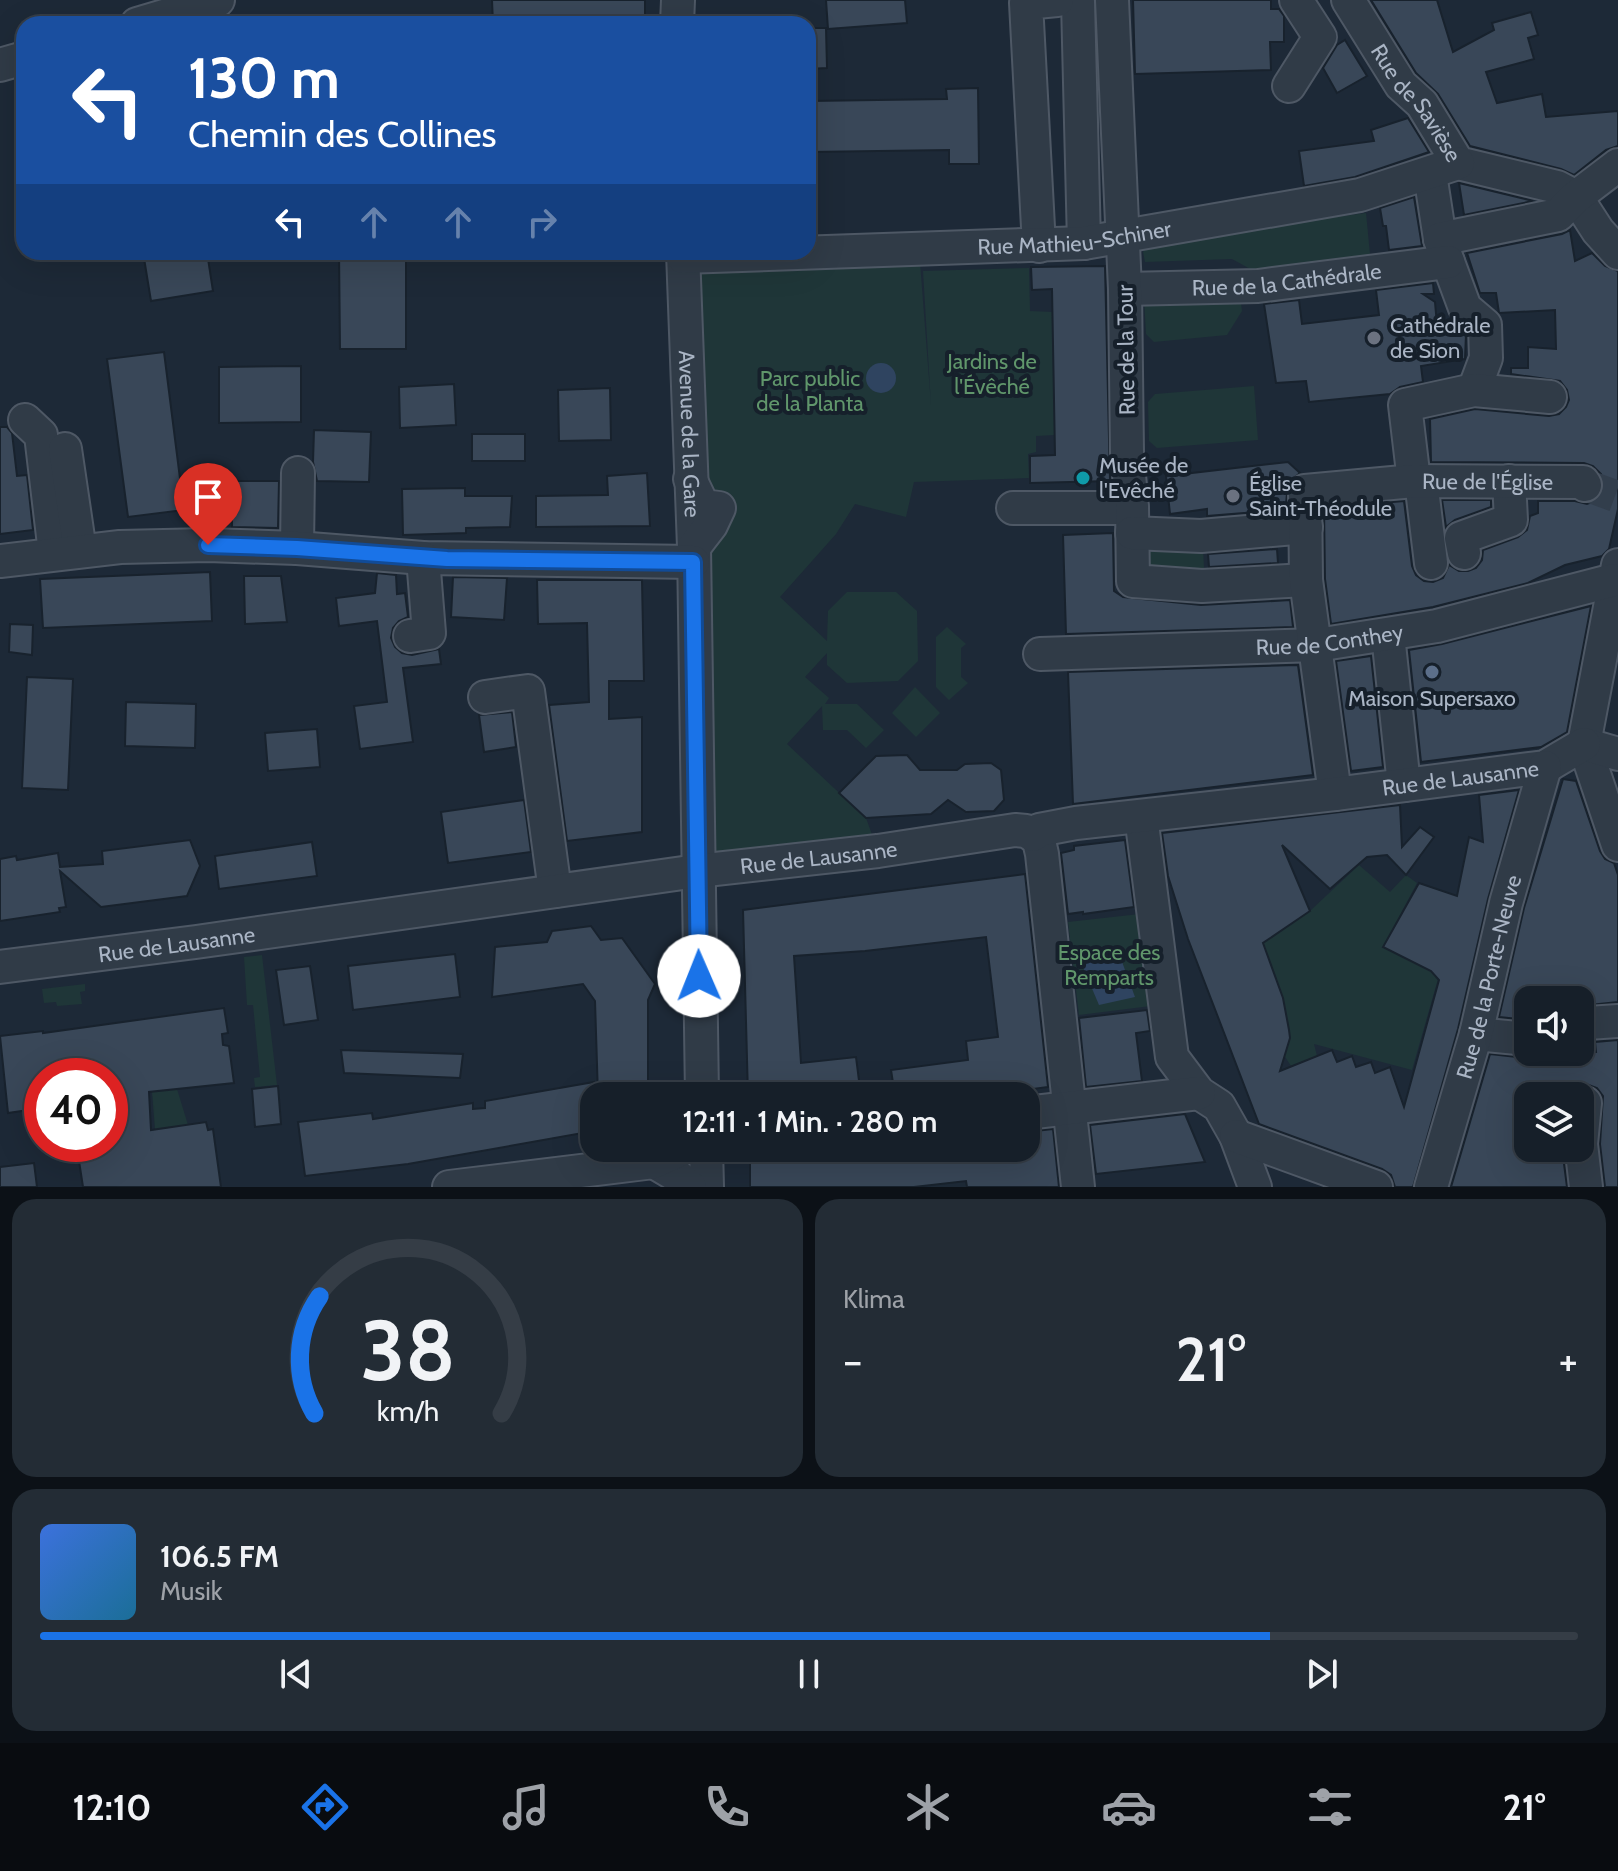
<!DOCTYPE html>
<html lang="de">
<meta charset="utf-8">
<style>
body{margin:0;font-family:Cabin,sans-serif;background:#232c35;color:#f1f3f6;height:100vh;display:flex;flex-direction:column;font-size:30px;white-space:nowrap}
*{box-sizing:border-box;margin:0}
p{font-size:26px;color:#9ea2a8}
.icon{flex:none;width:44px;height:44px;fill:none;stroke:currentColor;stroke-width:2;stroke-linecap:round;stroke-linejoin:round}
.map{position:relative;height:1187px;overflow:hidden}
.side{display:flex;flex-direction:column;gap:12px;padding:12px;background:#0c1117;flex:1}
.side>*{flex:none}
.guide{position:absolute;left:16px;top:16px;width:800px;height:244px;border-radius:24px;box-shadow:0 8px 32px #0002,0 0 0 2px #353d46;background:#1a4fa0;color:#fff;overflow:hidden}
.buttons{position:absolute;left:1514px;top:986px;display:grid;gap:16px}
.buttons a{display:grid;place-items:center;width:80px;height:80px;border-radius:16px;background:#161f29;box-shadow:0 8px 32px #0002,0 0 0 2px #353d46;font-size:40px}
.speed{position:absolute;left:24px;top:1058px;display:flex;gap:16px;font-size:40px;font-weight:700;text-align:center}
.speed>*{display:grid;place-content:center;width:104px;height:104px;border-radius:50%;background:#161f29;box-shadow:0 8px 32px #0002,0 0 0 2px #353d46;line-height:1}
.speed .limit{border:12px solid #d22;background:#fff;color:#111}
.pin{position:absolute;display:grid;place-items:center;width:68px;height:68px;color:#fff;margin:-82px -34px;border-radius:50% 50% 50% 0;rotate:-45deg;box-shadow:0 0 8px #0007}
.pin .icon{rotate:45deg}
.me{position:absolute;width:88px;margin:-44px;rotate:359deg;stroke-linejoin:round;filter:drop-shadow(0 0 6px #0008)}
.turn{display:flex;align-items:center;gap:28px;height:168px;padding:0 40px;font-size:36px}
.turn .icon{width:104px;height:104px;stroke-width:2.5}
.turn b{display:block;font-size:56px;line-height:68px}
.lanes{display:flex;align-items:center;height:76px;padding:0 40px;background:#0003;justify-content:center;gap:40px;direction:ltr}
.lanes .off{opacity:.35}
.big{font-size:60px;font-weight:600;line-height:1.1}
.side .widget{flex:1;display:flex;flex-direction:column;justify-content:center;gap:12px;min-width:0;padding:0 28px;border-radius:24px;background:#232c35}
.side .dial{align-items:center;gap:0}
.dial svg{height:208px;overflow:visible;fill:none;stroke:#353d46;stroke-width:7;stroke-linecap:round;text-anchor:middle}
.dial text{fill:#f1f3f6;stroke:none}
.song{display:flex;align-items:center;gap:24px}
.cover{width:96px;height:96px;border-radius:12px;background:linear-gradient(135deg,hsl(220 70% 55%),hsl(200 70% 35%))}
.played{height:8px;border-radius:4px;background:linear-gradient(90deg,#1a73e8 80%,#353d46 80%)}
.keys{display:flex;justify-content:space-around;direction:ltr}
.heat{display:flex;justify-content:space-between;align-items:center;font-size:44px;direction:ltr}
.side .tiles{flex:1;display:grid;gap:12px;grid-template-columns:1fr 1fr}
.widget:last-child{grid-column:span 2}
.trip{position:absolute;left:580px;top:1082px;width:460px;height:80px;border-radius:24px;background:#161f29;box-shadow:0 8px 32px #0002,0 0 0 2px #353d46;font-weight:600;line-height:80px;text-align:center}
.menu{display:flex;height:128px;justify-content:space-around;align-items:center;background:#090c10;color:#9ea2a8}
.menu .icon{width:56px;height:56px}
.menu .on{color:#1a73e8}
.menu b{font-size:36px;color:#f1f3f6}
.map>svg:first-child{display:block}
.green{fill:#1f3638}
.water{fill:#2f4460}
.building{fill:#394758;stroke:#18222d;stroke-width:2}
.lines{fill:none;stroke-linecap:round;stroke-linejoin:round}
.minor-tunnel{stroke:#323e4c;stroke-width:32;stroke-dasharray:32 16;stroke-linecap:butt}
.minor-casing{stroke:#4e5865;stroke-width:36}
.minor{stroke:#303b47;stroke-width:32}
.route-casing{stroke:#114b97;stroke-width:20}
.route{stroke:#1a73e8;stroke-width:14}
.worship-dot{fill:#6b7280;stroke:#16202b;stroke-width:3}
.culture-dot{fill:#0f9aa8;stroke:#16202b;stroke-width:3}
.service-dot{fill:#5c6f8a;stroke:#16202b;stroke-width:3}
.labels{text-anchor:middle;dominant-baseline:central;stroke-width:8;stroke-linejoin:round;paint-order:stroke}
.street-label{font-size:22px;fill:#aab5c5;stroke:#16202b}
.poi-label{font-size:22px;fill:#aab5c5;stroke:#16202b;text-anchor:start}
.park-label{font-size:22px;fill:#60966b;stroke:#16202b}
</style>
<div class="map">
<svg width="1618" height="1187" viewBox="0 0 1618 1187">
<rect width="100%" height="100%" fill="#1d2937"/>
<g class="green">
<polygon points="1366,213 1371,264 1263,276 1232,259 1145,262 1143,252 1149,242"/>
<polygon points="919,249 931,405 923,271 1029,268 1030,311 1053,312 1055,435 1036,436 1036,452 1028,454 1029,478 914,482 906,517 855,504 836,534 780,597 827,641 828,611 847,592 896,592 917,611 918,661 898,681 847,683 827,665 827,653 805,677 829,698 825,704 857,704 884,730 866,748 847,730 823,730 822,706 787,744 866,818 878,851 697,871 683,257"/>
<polygon points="1240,295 1242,311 1227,335 1154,342 1146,334 1144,298"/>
<polygon points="1254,386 1258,440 1157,448 1149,441 1148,402 1155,394"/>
<polygon points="1147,544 1203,547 1204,568 1199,572 1146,574"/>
<polygon points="947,627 966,644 961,648 961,677 968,683 949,700 936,687 936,637"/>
<polygon points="915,687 940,713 916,737 892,713"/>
<polygon points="1359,865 1390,892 1406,875 1417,883 1383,947 1431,971 1438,979 1412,1070 1314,1044 1317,1056 1291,1066 1282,1052 1283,998 1262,944 1310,911"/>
<polygon points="1140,914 1151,1006 1079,1015 1068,922"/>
<polygon points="262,955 277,1085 255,1087 254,1078 260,1077 253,1005 247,1005 244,957"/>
<polygon points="85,984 85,991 80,992 82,1004 57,1006 56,1002 44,1003 42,989"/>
<polygon points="177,1089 188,1125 155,1130 152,1092"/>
</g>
<g class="water">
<circle cx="881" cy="378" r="15"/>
<polygon points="1118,951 1135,997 1099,1005 1082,965"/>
</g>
<g class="building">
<polygon points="492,0 645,0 645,24 493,24"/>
<polygon points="826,0 905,0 907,23 828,29"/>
<polygon points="1133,0 1271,0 1271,9 1279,9 1284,16 1284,42 1270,42 1271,70 1135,74"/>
<polygon points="1371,0 1437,0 1453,52 1494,30 1492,23 1531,12 1538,35 1528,38 1534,59 1486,72 1497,103 1542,94 1546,117 1618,111 1618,146 1606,150 1574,175 1561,169 1470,146 1438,94 1416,73"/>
<polygon points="808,28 826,28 827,68 808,69"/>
<polygon points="1345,40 1367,76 1337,93 1323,68 1337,45"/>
<polygon points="978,88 979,164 949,164 949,150 808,152 808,101 947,99 946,89"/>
<polygon points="1408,118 1429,152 1355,177 1304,186 1299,151 1374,141 1371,130"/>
<polygon points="1459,183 1533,201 1464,215"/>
<polygon points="1414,197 1422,246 1389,250 1386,226 1383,226 1380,208"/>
<polygon points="1570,230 1575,261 1592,253 1605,266 1618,271 1618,509 1609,549 1602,556 1565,565 1528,583 1433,607 1331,624 1325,579 1324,508 1404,501 1412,566 1416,575 1424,581 1433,582 1443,578 1449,565 1459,571 1468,571 1476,568 1482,560 1483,550 1518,537 1527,530 1530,516 1538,513 1538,501 1575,501 1587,504 1595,501 1602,494 1604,485 1601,474 1593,466 1584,463 1431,462 1430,419 1475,409 1549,416 1559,414 1566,407 1569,400 1567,390 1560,381 1511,374 1511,368 1528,368 1528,347 1556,349 1555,310 1499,313 1496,293 1480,293 1467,253 1562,234"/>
<polygon points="143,252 207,252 213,291 151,301"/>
<polygon points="339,252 406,252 406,349 340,349"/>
<polygon points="1105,266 1110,481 1030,483 1030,456 1055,455 1052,289 1032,290 1031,267"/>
<polygon points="1433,283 1434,294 1423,294 1435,302 1437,325 1454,324 1466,334 1465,359 1421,366 1423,382 1400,387 1390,394 1309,402 1306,381 1276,383 1264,304 1299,300 1302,324 1379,315 1376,290"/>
<polygon points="164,352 184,510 128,517 107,359"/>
<polygon points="301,366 301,422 219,423 219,367"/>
<polygon points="454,384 456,425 400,428 399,387"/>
<polygon points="610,388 611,440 559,441 558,390"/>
<polygon points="0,427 7,427 12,433 17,476 27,475 33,530 0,534"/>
<polygon points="314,430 371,432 369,482 317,481 313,462"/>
<rect x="472" y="434" width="53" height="27"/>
<polygon points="1288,462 1300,473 1288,483 1286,504 1282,504 1282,510 1207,516 1207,509 1170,514 1166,476"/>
<polygon points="647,473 650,526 536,527 536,496 608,495 607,476"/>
<polygon points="232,481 279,481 278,528 232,527"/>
<polygon points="465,488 465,496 512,496 510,527 466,528 466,533 403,535 402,489"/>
<polygon points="1442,500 1491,500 1491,507 1455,520 1446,527"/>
<polygon points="1113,533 1114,591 1123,597 1201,605 1290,600 1293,627 1066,634 1063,535"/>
<polygon points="1277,549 1278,563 1209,567 1208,554"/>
<polygon points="210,572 212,621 43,628 40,579"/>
<polygon points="377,573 396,575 397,594 405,593 408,617 399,621 393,628 391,638 395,647 402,653 412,655 439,649 441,664 403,668 413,742 360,749 354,706 387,702 377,621 339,626 336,598 375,593"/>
<polygon points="244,576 281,576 287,622 245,624"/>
<polygon points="453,577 507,578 504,620 451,617"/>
<polygon points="537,580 642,580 644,681 609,681 609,719 642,717 642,832 567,841 549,705 589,702 587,623 538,624"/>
<polygon points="1591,606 1567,732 1541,747 1421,762 1409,650 1442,644"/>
<polygon points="10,624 33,625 32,655 9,652"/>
<polygon points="1371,656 1383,767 1351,771 1336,661"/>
<polygon points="1298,665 1313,775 1073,804 1068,672"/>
<polygon points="27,677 73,679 68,790 22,788"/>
<polygon points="126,702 196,704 195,748 125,746"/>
<polygon points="512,712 516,747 484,752 479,715"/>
<polygon points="317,729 320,767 268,771 265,733"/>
<polygon points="907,755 920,770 957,770 965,764 991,763 1001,770 1004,800 994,811 966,812 948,800 931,814 866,818 839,793 876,756"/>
<polygon points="1563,779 1576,781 1600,851 1605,859 1614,863 1618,875 1618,1002 1580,1006 1580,1000 1528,1000 1528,1020 1499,1017 1524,908"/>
<polygon points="1519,790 1488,899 1458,1029 1413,1187 1395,1187 1391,1175 1382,1169 1259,1124 1188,939 1168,876 1162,833 1400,805 1402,847 1420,827 1434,837 1406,875 1387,855 1367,857 1330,889 1282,845 1310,911 1263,943 1283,998 1289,1030 1290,1038 1280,1071 1332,1050 1337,1062 1352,1056 1356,1067 1371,1062 1375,1073 1390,1067 1404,1107 1439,980 1431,971 1383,947 1419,883 1457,896 1469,837 1483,842 1479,795"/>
<polygon points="524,800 531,852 448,863 441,812"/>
<polygon points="190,840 200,866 187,896 101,907 60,871 66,907 59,908 60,912 0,921 0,859 16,856 17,860 58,853 60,867 103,864 102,851"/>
<polygon points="1125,840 1134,907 1083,914 1083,912 1068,914 1061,853 1074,850 1074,846"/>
<polygon points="312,842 317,876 219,889 215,856"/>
<polygon points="1025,874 1048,1087 980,1096 895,1096 891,1070 968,1060 966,1041 998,1037 986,937 865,951 794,956 801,1063 856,1057 861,1096 748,1096 743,910"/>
<polygon points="591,926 601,940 622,938 655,984 648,1000 648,1096 598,1096 595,1001 583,984 492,997 495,947 547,942 552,931"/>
<polygon points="455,954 460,997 353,1010 348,966"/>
<polygon points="310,966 318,1020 284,1025 276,970"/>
<polygon points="224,1008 228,1033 222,1034 223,1045 229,1046 234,1083 149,1092 151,1130 206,1122 208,1130 213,1129 221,1187 83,1187 77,1148 84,1147 83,1144 110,1144 110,1076 42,1076 42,1108 8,1113 0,1036 43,1031 43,1033"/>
<polygon points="1147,1010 1150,1031 1136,1033 1142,1081 1086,1087 1079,1018"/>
<polygon points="1618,1040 1618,1187 1605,1187 1600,1144 1603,1096 1597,1088 1586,1084 1576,1086 1568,1096 1528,1096 1528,1148 1562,1148 1567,1187 1451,1187 1490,1054 1526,1058 1541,1052 1596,1052 1595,1042"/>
<polygon points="341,1050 463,1054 460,1078 344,1073"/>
<polygon points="594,1082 594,1131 408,1164 305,1176 298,1122 372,1113 373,1119 473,1103 473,1109 485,1108 485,1101"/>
<polygon points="278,1086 281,1124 255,1127 252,1089"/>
<polygon points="1185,1114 1205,1162 1096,1174 1090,1125"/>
<polygon points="1053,1129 1059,1187 967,1187 966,1181 914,1187 750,1187 750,1159 838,1148 1026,1148 1026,1132"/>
<polygon points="34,1163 37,1187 0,1187 0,1167"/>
</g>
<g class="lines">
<polyline class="minor-tunnel" points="1585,485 1618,497"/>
<defs>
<g id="minor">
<polyline points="1072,0 1078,2 1084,243"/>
<path id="s1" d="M1348 0 1401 85 1422 104 1458 163 1557 187 1576 197 1598 231 1618 253"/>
<polyline points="137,24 218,0"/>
<polyline points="677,24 678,0"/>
<polyline points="0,65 24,58"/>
<polyline points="1289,86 1320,37 1296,0"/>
<polyline points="1430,174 1440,239 1448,262 1465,308 1485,325 1486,358 1474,390"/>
<polyline points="1440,239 1558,215 1576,197 1618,165"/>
<polyline points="1039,246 1026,3 1057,0"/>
<path id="s2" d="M683 252 694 547 702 1096"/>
<path id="s3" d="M683 257 1084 243 1360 195 1458 163"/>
<path id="s4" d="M1125 289 1258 286 1448 262"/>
<polyline points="25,420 41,435 55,553"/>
<polyline points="65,449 80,551"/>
<polyline points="690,479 703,506 719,508 711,525 694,547"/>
<polyline points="1414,481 1405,405 1474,390 1550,397"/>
<polyline points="1421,481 1431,563"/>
<polyline points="1013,508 1132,508 1127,453 1125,289 1112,0"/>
<polyline points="1132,508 1133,581 1202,586 1306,580"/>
<polyline points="1132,533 1201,536 1306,527"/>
<polyline points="297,548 298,473"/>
<polyline points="1464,553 1461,538 1511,520 1509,481"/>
<polyline points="0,561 120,547 208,545 297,548 423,558 693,562"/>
<polyline points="1618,565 1584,744 1618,845"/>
<polyline points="1388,635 1404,785"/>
<polyline points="410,636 429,633 423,558"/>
<path id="s5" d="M1040 654 1317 645 1437 626 1614 580"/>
<polyline points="485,697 528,691 555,891"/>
<polyline points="1584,744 1618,754"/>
<path id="s6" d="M1335 794 1306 580 1305 491 1414 481 1583 482 1585 485"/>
<polyline points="1141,816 1172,1057 1199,1093 1219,1106 1236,1136 1255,1187"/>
<polyline points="1033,835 1039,841 1042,854 1078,1187"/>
<path id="s7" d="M0 967 196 942 697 871 878 851 1015 830 1026 831 1033 835 1039 830 1076 823 1335 794 1545 767 1584 744"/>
<polyline points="1580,1026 1588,1023 1618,1021"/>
<polyline points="1476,1034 1528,1039"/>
<polyline points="1585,1103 1581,1144 1586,1187"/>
<polyline points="1026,1113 1199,1093"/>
<polyline points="1236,1136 1376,1187"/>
<polyline points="706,1148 707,1187"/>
<polyline points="654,1162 676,1175 690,1187"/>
<polyline points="449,1187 654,1162 685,1148"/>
<path id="s8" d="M1431 1187 1476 1034 1506 903 1545 767"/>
</g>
</defs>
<use href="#minor" class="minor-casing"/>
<use href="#minor" class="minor"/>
</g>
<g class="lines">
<defs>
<polyline id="route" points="208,545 297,548 447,559 693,562 699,976"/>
</defs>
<use href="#route" class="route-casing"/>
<use href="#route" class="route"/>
</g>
<g class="worship-dot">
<circle cx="1374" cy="338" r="8"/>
<circle cx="1233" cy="496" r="8"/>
</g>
<circle class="culture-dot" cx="1083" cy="478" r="8"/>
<circle class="service-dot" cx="1432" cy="672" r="8"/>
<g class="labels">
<g class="street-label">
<text stroke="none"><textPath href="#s1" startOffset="124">Rue de Savièse</textPath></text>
<text stroke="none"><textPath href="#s3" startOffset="392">Rue Mathieu-Schiner</textPath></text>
<text stroke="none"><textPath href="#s4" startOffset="162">Rue de la Cathédrale</textPath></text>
<text transform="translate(1126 350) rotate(-91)">Rue de la Tour</text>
<text stroke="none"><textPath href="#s2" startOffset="182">Avenue de la Gare</textPath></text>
<text stroke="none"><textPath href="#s6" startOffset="488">Rue de l'Église</textPath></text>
<text stroke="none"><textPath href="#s5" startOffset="290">Rue de Conthey</textPath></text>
<text stroke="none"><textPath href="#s7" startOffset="1476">Rue de Lausanne</textPath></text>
<text stroke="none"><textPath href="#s7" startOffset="826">Rue de Lausanne</textPath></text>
<text stroke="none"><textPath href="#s7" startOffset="178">Rue de Lausanne</textPath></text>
<text stroke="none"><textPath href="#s8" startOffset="218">Rue de la Porte-Neuve</textPath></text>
</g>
<g class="poi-label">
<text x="1390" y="325">Cathédrale<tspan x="1390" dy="25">de Sion</tspan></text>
<text x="1099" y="465">Musée de<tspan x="1099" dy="25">l'Evêché</tspan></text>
<text x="1249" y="483">Église<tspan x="1249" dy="25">Saint-Théodule</tspan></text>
<text x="1432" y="698" text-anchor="middle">Maison Supersaxo</text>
</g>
<g class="park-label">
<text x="992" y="361">Jardins de<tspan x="992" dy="25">l'Évêché</tspan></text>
<text x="810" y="378">Parc public<tspan x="810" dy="25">de la Planta</tspan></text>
<text x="1109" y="952">Espace des<tspan x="1109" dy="25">Remparts</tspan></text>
</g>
</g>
</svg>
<div class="buttons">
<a><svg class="icon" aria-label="sound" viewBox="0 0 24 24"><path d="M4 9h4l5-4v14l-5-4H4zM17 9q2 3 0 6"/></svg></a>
<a><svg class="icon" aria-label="layers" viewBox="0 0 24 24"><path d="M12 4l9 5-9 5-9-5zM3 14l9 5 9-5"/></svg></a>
</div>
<div class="speed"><div class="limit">40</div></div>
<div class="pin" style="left:208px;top:545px;background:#d93025"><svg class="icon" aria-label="arrive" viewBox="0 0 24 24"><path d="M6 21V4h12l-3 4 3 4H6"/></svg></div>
<svg class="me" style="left:699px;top:976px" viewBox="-20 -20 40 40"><circle r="19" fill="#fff"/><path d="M0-13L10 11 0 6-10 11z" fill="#1a73e8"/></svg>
<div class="trip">12:11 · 1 Min. · 280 m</div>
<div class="guide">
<div class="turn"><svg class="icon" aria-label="left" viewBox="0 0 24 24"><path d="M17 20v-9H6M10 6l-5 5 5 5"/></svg><div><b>130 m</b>Chemin des Collines</div></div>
<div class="lanes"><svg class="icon" aria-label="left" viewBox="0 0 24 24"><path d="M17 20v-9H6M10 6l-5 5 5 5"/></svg><svg class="icon off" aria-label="ahead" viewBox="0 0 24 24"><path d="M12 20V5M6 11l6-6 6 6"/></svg><svg class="icon off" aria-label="ahead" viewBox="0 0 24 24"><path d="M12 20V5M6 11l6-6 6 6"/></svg><svg class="icon off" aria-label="right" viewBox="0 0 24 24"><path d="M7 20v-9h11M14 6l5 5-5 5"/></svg></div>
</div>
</div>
<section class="side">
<div class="tiles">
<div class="widget dial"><svg viewBox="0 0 100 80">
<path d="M14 69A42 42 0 1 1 86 69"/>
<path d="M14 69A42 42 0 0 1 16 24" stroke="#1a73e8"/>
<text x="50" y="56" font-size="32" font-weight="700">38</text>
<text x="50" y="72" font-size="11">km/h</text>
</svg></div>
<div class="widget"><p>Klima</p>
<div class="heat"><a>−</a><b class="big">21°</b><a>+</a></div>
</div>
<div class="widget">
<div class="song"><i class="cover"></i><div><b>106.5 FM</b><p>Musik</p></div></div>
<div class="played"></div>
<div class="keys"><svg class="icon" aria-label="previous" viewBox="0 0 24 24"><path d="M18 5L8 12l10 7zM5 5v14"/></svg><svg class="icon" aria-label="pause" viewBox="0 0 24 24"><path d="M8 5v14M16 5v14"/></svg><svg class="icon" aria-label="next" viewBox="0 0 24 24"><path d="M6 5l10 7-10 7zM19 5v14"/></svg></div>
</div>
</div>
</section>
<nav class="menu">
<b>12:10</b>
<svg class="icon on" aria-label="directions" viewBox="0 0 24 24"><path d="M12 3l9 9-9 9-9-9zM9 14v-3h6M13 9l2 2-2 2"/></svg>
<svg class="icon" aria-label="music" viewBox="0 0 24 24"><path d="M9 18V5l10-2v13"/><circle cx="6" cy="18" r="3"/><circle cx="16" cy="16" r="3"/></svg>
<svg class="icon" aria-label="phone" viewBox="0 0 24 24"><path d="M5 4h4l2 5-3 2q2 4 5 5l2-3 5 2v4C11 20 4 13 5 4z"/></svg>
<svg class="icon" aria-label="climate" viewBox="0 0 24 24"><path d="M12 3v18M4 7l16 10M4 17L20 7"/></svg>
<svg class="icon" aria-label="car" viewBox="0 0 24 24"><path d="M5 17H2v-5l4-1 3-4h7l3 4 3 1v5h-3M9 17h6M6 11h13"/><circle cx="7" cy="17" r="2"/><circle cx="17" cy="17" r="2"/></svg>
<svg class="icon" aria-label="filters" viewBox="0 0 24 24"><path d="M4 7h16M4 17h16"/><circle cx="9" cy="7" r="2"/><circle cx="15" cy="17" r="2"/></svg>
<b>21°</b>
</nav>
